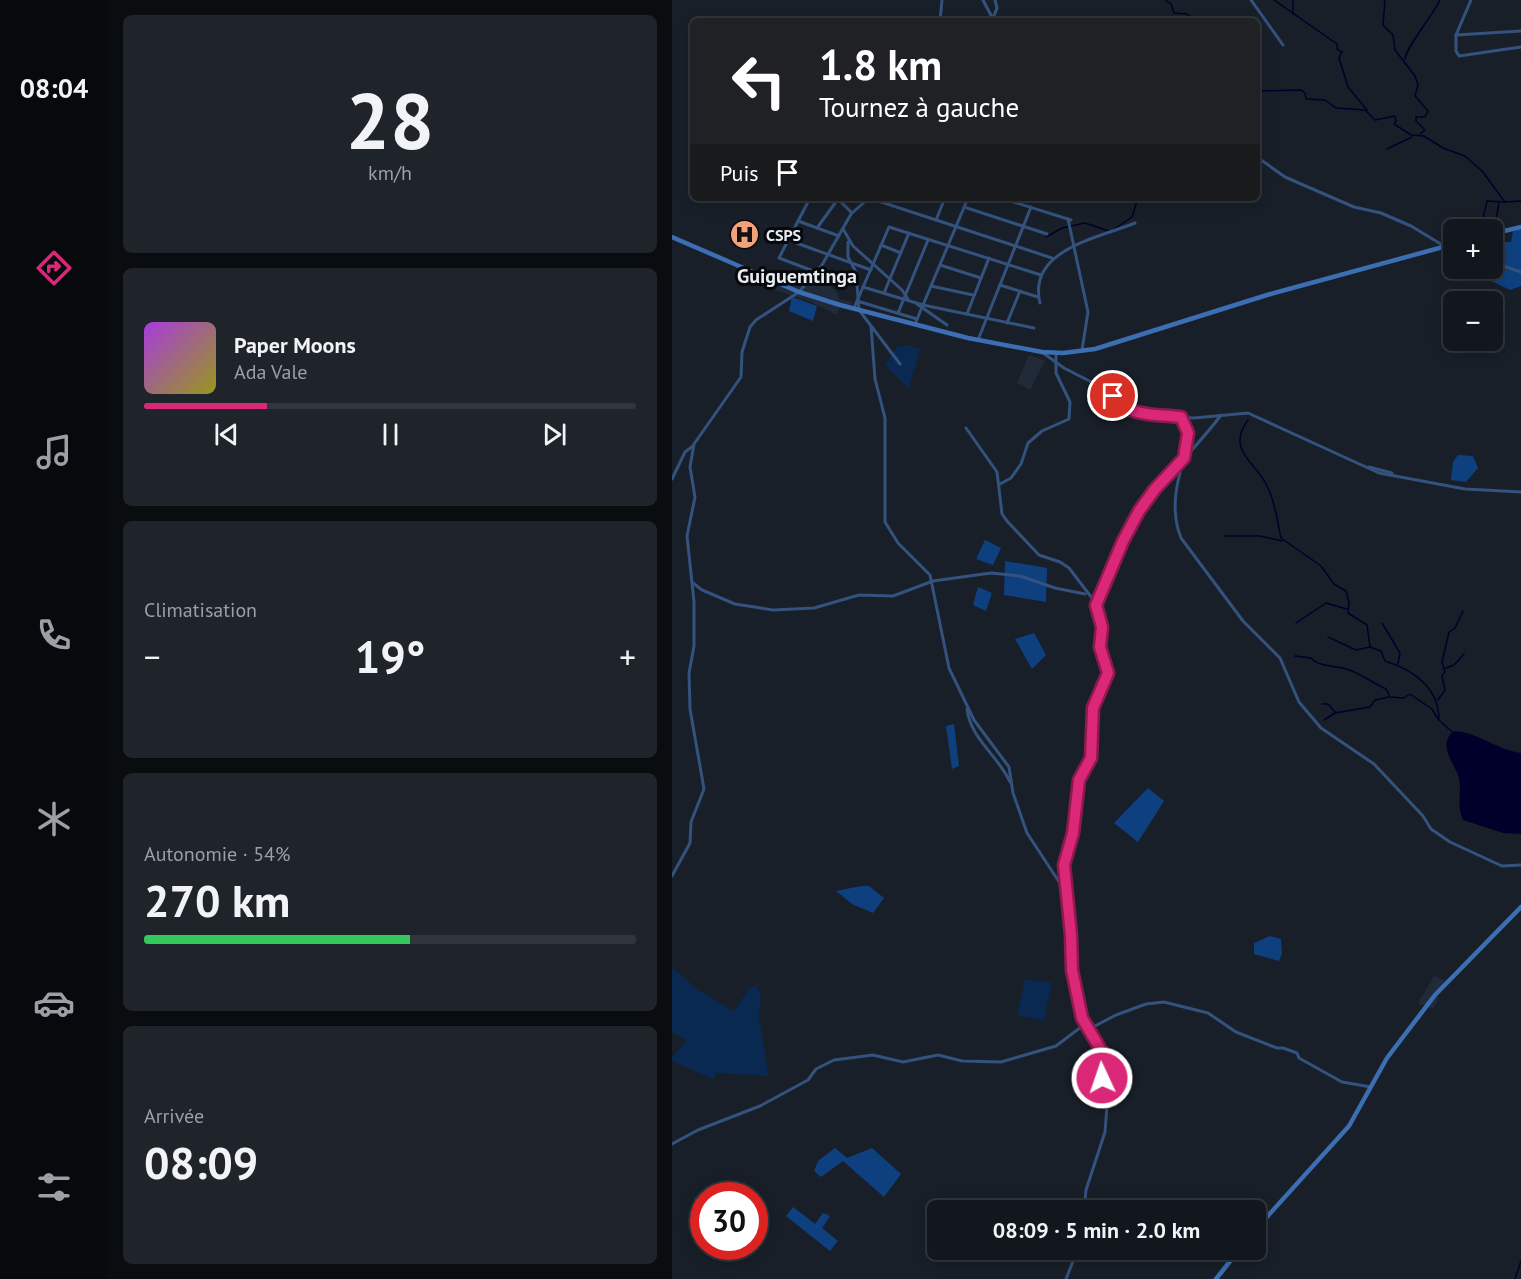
<!DOCTYPE html>
<html lang="fr">
<meta charset="utf-8">
<style>
body{margin:0;font-family:"PT Sans",sans-serif;background:#1f242b;color:#f1f3f6;height:100vh;display:flex;flex-direction:column;font-size:22px;white-space:nowrap}
*{box-sizing:border-box;margin:0}
p{font-size:20px;color:#9c9fa4}
.icon{flex:none;width:33px;height:33px;fill:none;stroke:currentColor;stroke-width:2;stroke-linecap:round;stroke-linejoin:round}
.map{position:relative;flex:1;overflow:hidden}
.side{display:flex;flex-direction:column;gap:15px;padding:15px;background:#0a0d10;width:564px}
.side>*{flex:none}
.top-card{position:absolute;left:18px;top:18px;width:570px;height:183px;border-radius:9px;box-shadow:0 3px 15px #0003,0 0 0 2px #31363c;background:#202124;color:#fff;overflow:hidden}
.tools{position:absolute;left:771px;top:219px;display:grid;gap:12px}
.tools a{display:grid;place-items:center;width:60px;height:60px;border-radius:9px;background:#12171e;box-shadow:0 3px 15px #0003,0 0 0 2px #31363c;font-size:30px}
.speed{position:absolute;left:18px;top:1182px;display:flex;gap:12px;font-size:30px;font-weight:700;text-align:center}
.speed>*{display:grid;place-content:center;width:78px;height:78px;border-radius:50%;background:#12171e;box-shadow:0 3px 15px #0003,0 0 0 2px #31363c;line-height:1}
.speed .limit{border:9px solid #d22;background:#fff;color:#111}
.pin{position:absolute;display:grid;place-items:center;width:51px;height:51px;color:#fff;margin:-26px;border:3px solid #fff;border-radius:50%;box-shadow:0 2px 6px #0007}
.me{position:absolute;width:66px;margin:-33px;rotate:357deg;stroke-linejoin:round;filter:drop-shadow(0 0 4px #0008)}
.turn{display:flex;align-items:center;gap:21px;height:126px;padding:0 30px;font-size:27px}
.turn .icon{width:78px;height:78px;stroke-width:2.5}
.turn b{display:block;font-size:42px;line-height:51px}
.then{display:flex;align-items:center;height:57px;padding:0 30px;background:#0003;gap:12px;font-size:22px}
.big{font-size:45px;font-weight:600;line-height:1.1}
.side .card{flex:1;display:flex;flex-direction:column;justify-content:center;gap:9px;min-width:0;padding:0 21px;border-radius:9px;background:#1f242b}
.side .dial{align-items:center;gap:0}
.dial b{font-size:78px;line-height:1}
.song{display:flex;align-items:center;gap:18px}
.cover{width:72px;height:72px;border-radius:9px;background:linear-gradient(135deg,hsl(280 70% 55%),hsl(60 70% 35%))}
.played{height:6px;border-radius:3px;background:linear-gradient(90deg,#db2777 25%,#31363c 25%)}
.keys{display:flex;justify-content:space-around;direction:ltr}
.heat{display:flex;justify-content:space-between;align-items:center;font-size:33px;direction:ltr}
.charge{height:9px;border-radius:4px;background:linear-gradient(90deg,#34c759 54%,#31363c 0)}
.trip{position:absolute;left:255px;top:1200px;width:339px;height:60px;border-radius:9px;background:#12171e;box-shadow:0 3px 15px #0003,0 0 0 2px #31363c;font-weight:600;line-height:60px;text-align:center}
main{display:flex;flex:1;min-height:0}
.menu{display:flex;flex-direction:column;width:108px;justify-content:space-around;align-items:center;background:#07090c;color:#9c9fa4}
.menu .icon{width:42px;height:42px}
.menu .active{color:#db2777}
.menu b{font-size:27px;color:#f1f3f6}
.map>svg:first-child{display:block}
.built{fill:#202a38}
.green{fill:#0a2951}
.forest{fill:#0e4080}
.water{fill:#00002a}
.lines{fill:none;stroke-linecap:round;stroke-linejoin:round}
.stream{stroke:#00002a;stroke-width:1.5}
.street{stroke:#33527d;stroke-width:3}
.secondary{stroke:#3c6eb3;stroke-width:4.5}
.route-casing{stroke:#8e194d;stroke-width:15}
.route{stroke:#db2777;stroke-width:10}
.labels{text-anchor:middle;dominant-baseline:central;stroke-width:6;stroke-linejoin:round;paint-order:stroke}
.poi-label{font-size:16px;font-weight:bold;fill:#e7ecf2;stroke:#06080c;text-anchor:start}
.quarter-label{font-size:20px;font-weight:bold;fill:#e7ecf2;stroke:#06080c}
</style>
<main>
<nav class="menu">
<b>08:04</b>
<svg class="icon active" aria-label="directions" viewBox="0 0 24 24"><path d="M12 3l9 9-9 9-9-9zM9 14v-3h6M13 9l2 2-2 2"/></svg>
<svg class="icon" aria-label="music" viewBox="0 0 24 24"><path d="M9 18V5l10-2v13"/><circle cx="6" cy="18" r="3"/><circle cx="16" cy="16" r="3"/></svg>
<svg class="icon" aria-label="phone" viewBox="0 0 24 24"><path d="M5 4h4l2 5-3 2q2 4 5 5l2-3 5 2v4C11 20 4 13 5 4z"/></svg>
<svg class="icon" aria-label="climate" viewBox="0 0 24 24"><path d="M12 3v18M4 7l16 10M4 17L20 7"/></svg>
<svg class="icon" aria-label="car" viewBox="0 0 24 24"><path d="M5 17H2v-5l4-1 3-4h7l3 4 3 1v5h-3M9 17h6M6 11h13"/><circle cx="7" cy="17" r="2"/><circle cx="17" cy="17" r="2"/></svg>
<svg class="icon" aria-label="filters" viewBox="0 0 24 24"><path d="M4 7h16M4 17h16"/><circle cx="9" cy="7" r="2"/><circle cx="15" cy="17" r="2"/></svg>
</nav>
<section class="side">
<div class="card dial"><b>28</b><p>km/h</p></div>
<div class="card">
<div class="song"><i class="cover"></i><div><b>Paper Moons</b><p>Ada Vale</p></div></div>
<div class="played"></div>
<div class="keys"><svg class="icon" aria-label="previous" viewBox="0 0 24 24"><path d="M18 5L8 12l10 7zM5 5v14"/></svg><svg class="icon" aria-label="pause" viewBox="0 0 24 24"><path d="M8 5v14M16 5v14"/></svg><svg class="icon" aria-label="next" viewBox="0 0 24 24"><path d="M6 5l10 7-10 7zM19 5v14"/></svg></div>
</div>
<div class="card"><p>Climatisation</p>
<div class="heat"><a>−</a><b class="big">19°</b><a>+</a></div>
</div>
<div class="card"><p>Autonomie · 54%</p><b class="big">270 km</b><div class="charge"></div></div>
<div class="card"><p>Arrivée</p><b class="big">08:09</b></div>
</section>
<div class="map">
<svg width="849" height="1279" viewBox="0 0 849 1279">
<rect width="100%" height="100%" fill="#181f28"/>
<g class="built">
<polygon points="146,270 153,273 154,282 166,293 167,299 180,302 178,308 168,306 165,315 139,302 103,290 110,275 126,282 132,277 138,280"/>
<polygon points="357,355 373,361 358,390 345,383"/>
<polygon points="762,976 775,982 763,995 767,998 761,1009 746,1003"/>
</g>
<g class="green">
<polygon points="235,345 248,349 237,389 213,365 225,347"/>
<polygon points="0,967 26,990 62,1011 77,989 84,985 89,998 87,1018 97,1076 44,1073 41,1079 0,1061 0,1057 15,1041 0,1032"/>
<polygon points="353,979 380,983 372,1021 345,1015"/>
</g>
<g class="forest">
<polygon points="849,229 849,286 838,290 819,281 825,263 821,262 823,250 831,250 831,242 839,242 841,231"/>
<polygon points="120,297 145,306 141,321 117,311"/>
<polygon points="786,455 801,456 806,468 794,482 779,480 781,462"/>
<polygon points="313,540 329,548 321,565 304,559"/>
<polygon points="333,561 375,568 374,602 332,595"/>
<polygon points="306,587 320,593 314,611 301,605"/>
<polygon points="362,633 374,655 360,669 343,639"/>
<polygon points="282,724 287,766 280,769 274,726"/>
<polygon points="476,788 492,801 466,842 442,823"/>
<polygon points="189,886 197,886 212,898 201,913 180,904 164,891"/>
<polygon points="598,936 609,939 610,954 607,961 582,954 582,943"/>
<polygon points="163,1148 175,1158 200,1148 229,1174 212,1197 171,1161 149,1177 142,1171 146,1161"/>
<polygon points="22,1197 31,1199 32,1226 21,1228"/>
<polygon points="121,1207 143,1224 151,1213 158,1216 150,1228 166,1241 158,1251 114,1216"/>
</g>
<path class="water" d="M782 731C806 732 825 750 849 753V834L831 833 791 820C784 805 790 793 787 778 783 763 764 745 782 731Z"/>
<g class="lines">
<g class="stream">
<polyline points="493,0 499,4 502,13 515,14 524,21"/>
<polyline points="602,0 665,44 665,49 670,52 667,58 676,87 695,110"/>
<polyline points="713,0 711,25 721,35 723,50 743,76 746,85 743,96 756,111 753,117 744,117 744,121 753,130 748,134"/>
<polyline points="621,14 621,0"/>
<path d="M733 59C735 45 760 17 768 0"/>
<polyline points="585,91 629,90 633,93 634,99 653,100 664,108 693,110 703,120 723,116 724,121 722,124 739,135 752,136 771,148 793,156 810,171 833,202 849,201"/>
<polyline points="715,149 740,137"/>
<polyline points="811,218 815,201 832,202"/>
<polyline points="823,225 827,203"/>
<polyline points="441,230 460,217 466,198"/>
<polyline points="374,237 390,228 413,223 437,231"/>
<path d="M576 420C553 451 585 462 596 488 604 505 605 520 609 538L649 566 662 584 674 591 677 602 676 613 695 625 698 647 709 651 713 661C742 670 767 688 767 720L780 732"/>
<polyline points="552,536 588,536 610,541"/>
<polyline points="624,623 654,603 675,609"/>
<polyline points="710,623 728,653 726,664"/>
<polyline points="656,637 684,650 698,647"/>
<path d="M623 656 639 658C646 666 660 666 671 668 686 671 700 683 714 689L718 697 732 698 738 694 760 709 766 719"/>
<polyline points="774,668 782,665 792,654"/>
<polyline points="766,700 773,690 770,676 773,672 770,662 777,632 783,628 791,611"/>
<polyline points="650,704 656,704 663,712"/>
<polyline points="652,720 663,713 698,707 703,700 717,697"/>
<polyline points="843,1279 849,1261"/>
</g>
<g class="street">
<polyline points="311,0 322,21"/>
<polyline points="579,0 611,45"/>
<polyline points="799,0 784,35 849,31"/>
<polyline points="268,21 270,0"/>
<polyline points="320,21 325,8 323,0"/>
<polyline points="784,35 784,51 787,56 849,47"/>
<polyline points="585,157 613,177 682,207 709,213 739,226 782,252"/>
<polyline points="138,198 107,258 144,272"/>
<polyline points="165,198 180,213"/>
<polyline points="197,198 380,258"/>
<polyline points="262,198 272,201"/>
<polyline points="329,198 399,220"/>
<polyline points="292,207 375,234"/>
<polyline points="396,219 416,312 410,350"/>
<polyline points="264,220 273,198"/>
<polyline points="126,221 167,236"/>
<polyline points="145,228 166,199"/>
<polyline points="171,229 181,246 230,290 236,299"/>
<polyline points="116,240 199,270"/>
<polyline points="176,242 176,257 184,272 187,310 228,364"/>
<polyline points="209,245 229,253"/>
<polyline points="820,262 849,272"/>
<polyline points="268,265 309,278"/>
<polyline points="328,285 366,297"/>
<polyline points="259,286 301,295"/>
<polyline points="191,287 251,305 362,328"/>
<polyline points="212,293 237,233"/>
<polyline points="185,301 245,319"/>
<path d="M368 303C355 250 426 238 463 223"/>
<polyline points="245,304 275,325"/>
<polyline points="182,308 217,227 369,275"/>
<polyline points="226,313 256,240"/>
<polyline points="295,314 317,258"/>
<polyline points="335,323 348,291"/>
<polyline points="243,324 296,198"/>
<polyline points="199,326 203,379 213,418 213,522 226,543 258,575 277,668 302,720 337,767 341,793 355,833 395,894"/>
<polyline points="306,340 359,207"/>
<polyline points="371,353 392,368 435,390 443,400 473,415 522,418 576,413 707,473 793,489 849,492"/>
<path d="M509 417C522 436 511 457 507 477 502 497 501 518 509 538L571 621 608 658 627 702 649 728 702 764 751 816 759 829 778 842 830 866 849 865"/>
<polyline points="294,428 325,472 330,514 335,521 367,555 388,562 397,568 423,602 430,627 428,647 436,673 433,686 426,692 422,703 419,758 407,780 401,833 392,865 399,935 400,970 410,1018 426,1042 434,1062 430,1078 435,1106 433,1132 414,1190 412,1210"/>
<polyline points="697,467 720,473"/>
<polyline points="0,479 13,452 21,446"/>
<polyline points="328,484 339,478 349,464 356,443 370,431 397,419 398,402 384,373 384,352"/>
<polyline points="21,583 30,590 63,604 101,610 142,608 187,595 221,596 261,581 319,573 348,576 383,588 413,594"/>
<path d="M425 603C442 575 447 539 467 512 492 477 524 449 549 415"/>
<path d="M295 709C299 740 326 755 338 782"/>
<polyline points="0,876 18,843 19,822 32,789 18,709 17,673 22,646 22,602 15,536 23,497 18,467 22,444 69,377 70,352 78,327 84,320 127,292 150,265 179,214 197,198"/>
<polyline points="0,1144 26,1130 88,1106 136,1080 144,1069 162,1060 201,1055 231,1062 266,1055 290,1061 329,1062 384,1046 413,1024 423,1026 444,1015 474,1004 492,1002 536,1013 564,1032 605,1048 611,1048 625,1053 627,1058 670,1082 699,1087"/>
<polyline points="394,1279 403,1256 402,1250"/>
</g>
<g class="secondary">
<polyline points="820,234 849,227"/>
<polyline points="0,237 127,292 168,305 296,338 370,352 391,353 423,349 595,295 782,244"/>
<polyline points="584,1229 677,1126 715,1058 763,995 849,907"/>
<polyline points="544,1279 567,1250"/>
</g>
</g>
<g class="lines">
<defs>
<path id="route" d="M430 1078 433 1057 410 1018 400 970 399 935 392 865 401 833 407 780 419 758 421 708 436 673 428 647 430 627 424 605 451 541 467 511 483 489 512 458 516 433 509 417C486 414 457 418 441 396"/>
</defs>
<use href="#route" class="route-casing"/>
<use href="#route" class="route"/>
</g>
<defs>
<symbol id="hospital-disc" viewBox="-11 -11 22 22"><circle r="9.5" fill="#f1a27b" stroke="#06080c"/><path d="M-5-5h3v3.5h4V-5h3V5h-3V1.5h-4V5h-3Z" fill="#111"/></symbol>
</defs>
<g fill-rule="evenodd">
<use href="#hospital-disc" x="56" y="218" width="33" height="33"/>
</g>
<g class="labels">
<g class="poi-label">
<text x="94" y="235">CSPS</text>
</g>
<g class="quarter-label">
<text x="125" y="276">Guiguemtinga</text>
</g>
</g>
</svg>
<div class="tools">
<a>+</a>
<a>−</a>
</div>
<div class="speed"><div class="limit">30</div></div>
<div class="pin" style="left:441px;top:396px;background:#d93025"><svg class="icon" aria-label="arrive" viewBox="0 0 24 24"><path d="M6 21V4h12l-3 4 3 4H6"/></svg></div>
<svg class="me" style="left:430px;top:1078px" viewBox="-20 -20 40 40"><circle r="17" fill="#db2777" stroke="#fff" stroke-width="3"/><path d="M0-11L8 9 0 5-8 9z" fill="#fff"/></svg>
<div class="trip">08:09 · 5 min · 2.0 km</div>
<div class="top-card">
<div class="turn"><svg class="icon" aria-label="left" viewBox="0 0 24 24"><path d="M17 20v-9H6M10 6l-5 5 5 5"/></svg><div><b>1.8 km</b>Tournez à gauche</div></div>
<div class="then">Puis<svg class="icon" aria-label="arrive" viewBox="0 0 24 24"><path d="M6 21V4h12l-3 4 3 4H6"/></svg></div>
</div>
</div>
</main>
